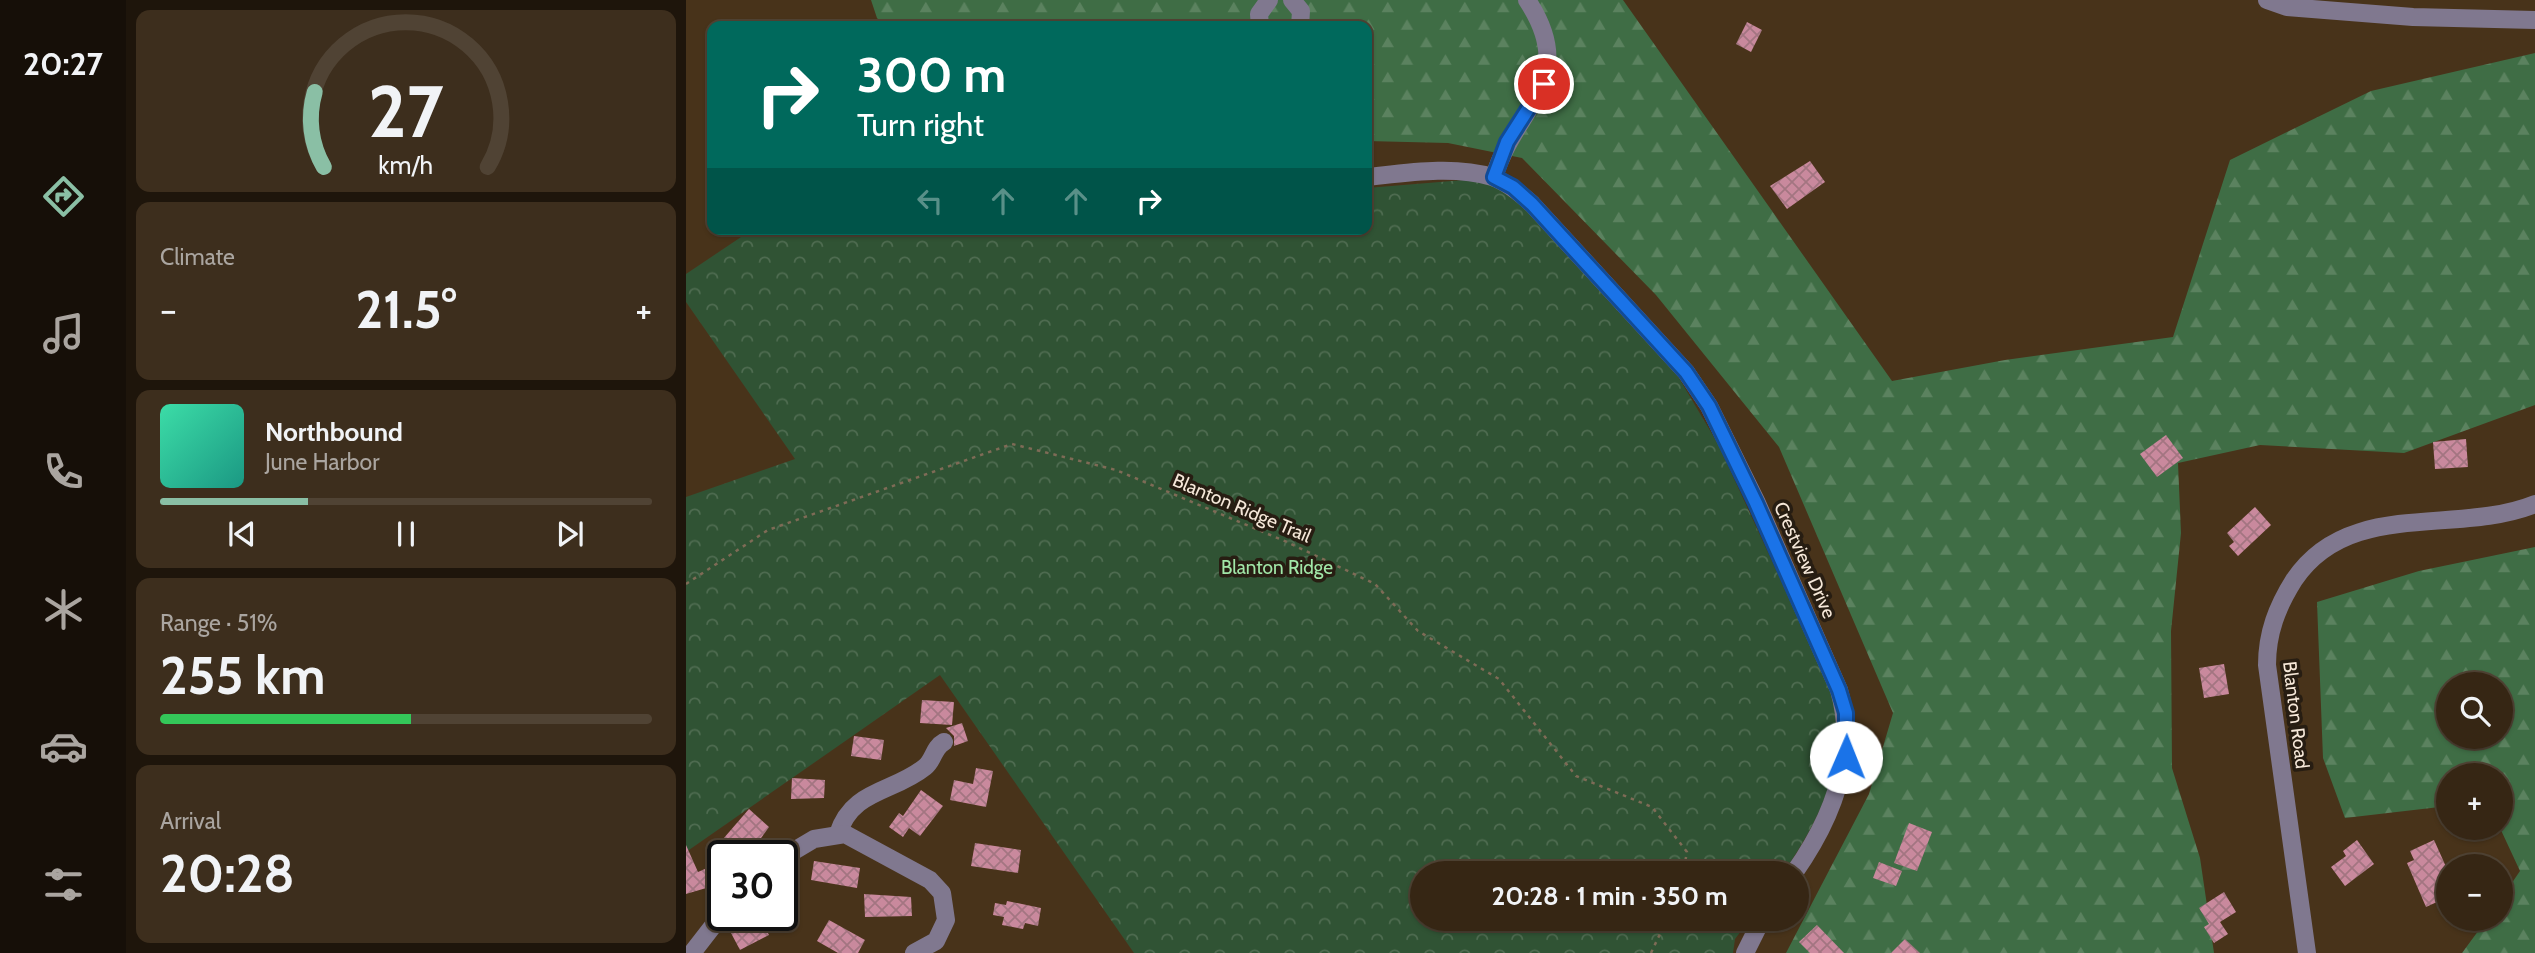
<!DOCTYPE html>
<meta charset="utf-8">
<style>
body{margin:0;font-family:Cabin,sans-serif;background:#3d2e1d;color:#f1f3f6;height:100vh;display:flex;flex-direction:column;font-size:26px;white-space:nowrap}
*{box-sizing:border-box;margin:0}
p{font-size:23px;color:#aaa5a0}
.icon{flex:none;width:38px;height:38px;fill:none;stroke:currentColor;stroke-width:2;stroke-linecap:round;stroke-linejoin:round}
.map{position:relative;flex:1;overflow:hidden}
.panel{display:flex;flex-direction:column;gap:10px;padding:10px;background:#1e150b;width:560px}
.panel>*{flex:none}
.guide{position:absolute;left:21px;top:21px;width:665px;height:214px;border-radius:14px;box-shadow:0 2px 5px #0004,0 0 0 2px #504334;background:#00695c;color:#fff;overflow:hidden}
.tools{position:absolute;left:1750px;top:672px;display:grid;gap:14px}
.tools a{display:grid;place-items:center;width:77px;height:77px;border-radius:50%;background:#362614;box-shadow:0 2px 5px #0004,0 0 0 2px #504334;font-size:35px}
.speed{position:absolute;left:21px;top:840px;display:flex;gap:14px;font-size:35px;font-weight:700;text-align:center}
.speed>*{display:grid;place-content:center;width:91px;height:91px;border-radius:50%;background:#362614;box-shadow:0 2px 5px #0004,0 0 0 2px #504334;line-height:1}
.speed .limit{border:4px solid #111;border-radius:10px;background:#fff;color:#111}
.pin{position:absolute;display:grid;place-items:center;width:60px;height:60px;color:#fff;margin:-30px;border:4px solid #fff;border-radius:50%;box-shadow:0 2px 7px #0007}
.me{position:absolute;width:77px;margin:-38px;rotate:1deg;stroke-linejoin:round;filter:drop-shadow(0 0 5px #0008)}
.turn{display:flex;align-items:center;gap:24px;height:147px;padding:0 35px;font-size:32px}
.turn .icon{width:91px;height:91px;stroke-width:2.5}
.turn b{display:block;font-size:49px;line-height:60px}
.lanes{display:flex;align-items:center;height:66px;padding:0 35px;background:#0003;justify-content:center;gap:35px;direction:ltr}
.lanes .off{opacity:.35}
.big{font-size:52px;font-weight:700;line-height:1.1}
.panel .card{flex:1;display:flex;flex-direction:column;justify-content:center;gap:10px;min-width:0;padding:0 24px;border-radius:14px;background:#3d2e1d}
.panel .dial{align-items:center;gap:0}
.dial svg{height:182px;overflow:visible;fill:none;stroke:#504334;stroke-width:7;stroke-linecap:round;text-anchor:middle}
.dial text{fill:#f1f3f6;stroke:none}
.song{display:flex;align-items:center;gap:21px}
.cover{width:84px;height:84px;border-radius:10px;background:linear-gradient(135deg,hsl(160 70% 55%),hsl(170 70% 35%))}
.played{height:7px;border-radius:4px;background:linear-gradient(90deg,#8abfa5 30%,#504334 30%)}
.keys{display:flex;justify-content:space-around;direction:ltr}
.heat{display:flex;justify-content:space-between;align-items:center;font-size:38px;direction:ltr}
.charge{height:10px;border-radius:5px;background:linear-gradient(90deg,#34c759 51%,#504334 0)}
.trip{position:absolute;left:724px;top:861px;width:399px;height:70px;border-radius:35px;background:#362614;box-shadow:0 2px 5px #0004,0 0 0 2px #504334;font-weight:700;line-height:70px;text-align:center}
main{display:flex;flex:1;min-height:0}
.tab-bar{display:flex;flex-direction:column;width:126px;justify-content:space-around;align-items:center;background:#160f08;color:#aaa5a0}
.tab-bar .icon{width:49px;height:49px}
.tab-bar .active{color:#8abfa5}
.tab-bar b{font-size:32px;color:#f1f3f6}
.map>svg:first-child{display:block}
.forest{fill:url(#forest-firs);fill-rule:evenodd}
.park{fill:url(#park-crowns)}
.building{fill:url(#building-cross-hatch)}
.lines{fill:none;stroke-linecap:round;stroke-linejoin:round}
.path{stroke:#7e6b56;stroke-width:2.5;stroke-dasharray:3.5 5;stroke-linecap:butt}
.minor{stroke:#80788f;stroke-width:18}
.route-casing{stroke:#114b97;stroke-width:18}
.route{stroke:#1a73e8;stroke-width:12}
.labels{text-anchor:middle;dominant-baseline:central;stroke-width:7;stroke-linejoin:round;paint-order:stroke}
.street-label{font-size:19px;fill:#f6e8d9;stroke:#271d12}
.park-label{font-size:19px;fill:#a1e7a8;stroke:#271d12}
</style>
<main>
<nav class="tab-bar">
<b>20:27</b>
<svg class="icon active" aria-label="directions" viewBox="0 0 24 24"><path d="M12 3l9 9-9 9-9-9zM9 14v-3h6M13 9l2 2-2 2"/></svg>
<svg class="icon" aria-label="music" viewBox="0 0 24 24"><path d="M9 18V5l10-2v13"/><circle cx="6" cy="18" r="3"/><circle cx="16" cy="16" r="3"/></svg>
<svg class="icon" aria-label="phone" viewBox="0 0 24 24"><path d="M5 4h4l2 5-3 2q2 4 5 5l2-3 5 2v4C11 20 4 13 5 4z"/></svg>
<svg class="icon" aria-label="climate" viewBox="0 0 24 24"><path d="M12 3v18M4 7l16 10M4 17L20 7"/></svg>
<svg class="icon" aria-label="car" viewBox="0 0 24 24"><path d="M5 17H2v-5l4-1 3-4h7l3 4 3 1v5h-3M9 17h6M6 11h13"/><circle cx="7" cy="17" r="2"/><circle cx="17" cy="17" r="2"/></svg>
<svg class="icon" aria-label="filters" viewBox="0 0 24 24"><path d="M4 7h16M4 17h16"/><circle cx="9" cy="7" r="2"/><circle cx="15" cy="17" r="2"/></svg>
</nav>
<section class="panel">
<div class="card dial"><svg viewBox="0 0 100 80">
<path d="M14 69A42 42 0 1 1 86 69"/>
<path d="M14 69A42 42 0 0 1 10 36" stroke="#8abfa5"/>
<text x="50" y="56" font-size="32" font-weight="700">27</text>
<text x="50" y="72" font-size="11">km/h</text>
</svg></div>
<div class="card"><p>Climate</p>
<div class="heat"><a>−</a><b class="big">21.5°</b><a>+</a></div>
</div>
<div class="card">
<div class="song"><i class="cover"></i><div><b>Northbound</b><p>June Harbor</p></div></div>
<div class="played"></div>
<div class="keys"><svg class="icon" aria-label="previous" viewBox="0 0 24 24"><path d="M18 5L8 12l10 7zM5 5v14"/></svg><svg class="icon" aria-label="pause" viewBox="0 0 24 24"><path d="M8 5v14M16 5v14"/></svg><svg class="icon" aria-label="next" viewBox="0 0 24 24"><path d="M6 5l10 7-10 7zM19 5v14"/></svg></div>
</div>
<div class="card"><p>Range · 51%</p><b class="big">255 km</b><div class="charge"></div></div>
<div class="card"><p>Arrival</p><b class="big">20:28</b></div>
</section>
<div class="map">
<svg width="1849" height="953" viewBox="0 0 1849 953">
<defs>
<pattern id="forest-firs" width="22" height="20" patternUnits="userSpaceOnUse" patternTransform="scale(1.75)"><rect width="22" height="20" fill="#3f6d45"/><path d="M5 1l3.5 6h-7zM16 11l3.5 6h-7z" fill="#5b825f"/></pattern>
<pattern id="park-crowns" width="20" height="18" patternUnits="userSpaceOnUse" patternTransform="scale(1.75)"><rect width="20" height="18" fill="#305334"/><path d="M2 6a3 3 0 1 1 6 0M12 15a3 3 0 1 1 6 0" fill="none" stroke="#4f6c51"/></pattern>
<pattern id="building-cross-hatch" width="8" height="8" patternUnits="userSpaceOnUse" patternTransform="scale(1.75)"><rect width="8" height="8" fill="#c9899d"/><path d="M0 0l8 8M0 8l8-8" fill="none" stroke="#a37581"/></pattern>
</defs>
<rect width="100%" height="100%" fill="#48331a"/>
<g class="forest">
<polygon points="185,0 937,0 1206,381 1319,360 1487,337 1544,160 1685,91 1849,53 1849,405 1718,453 1574,445 1492,463 1495,533 1485,631 1486,768 1514,858 1528,953 1100,953 1183,794 1207,713 1093,447 970,295 836,158 762,143 681,141 681,26 198,26 191,18"/>
<path d="M1849 547V953H1776L1801 919H1815V899L1834 871 1814 828 1815 775H1762V806L1659 818 1637 758 1631 602 1733 571ZM1762 684H1815V737H1762Z"/>
</g>
<path class="park" d="M790 179 809 184 828 197 987 368 1032 444 1144 687C1166 755 1136 817 1097 873H737V919H1064L1049 939 1047 953H448L254 675 0 852V497L109 459 0 302V274L67 229H681V188Z"/>
<g class="building">
<polygon points="1061,22 1076,30 1065,52 1050,44"/>
<polygon points="1124,161 1139,182 1101,209 1084,186"/>
<polygon points="1480,435 1497,458 1471,477 1454,454"/>
<polygon points="1780,439 1782,467 1749,469 1747,442"/>
<polygon points="1569,507 1585,525 1552,556 1543,546 1548,542 1541,533"/>
<polygon points="1538,664 1543,694 1518,698 1513,668"/>
<polygon points="236,700 268,702 266,725 234,723"/>
<polygon points="276,723 282,741 268,746 268,736 260,728"/>
<polygon points="168,736 198,740 195,760 165,756"/>
<polygon points="290,768 307,771 300,807 264,800 268,780 287,784"/>
<polygon points="106,778 139,780 138,798 105,799"/>
<polygon points="235,790 257,806 234,836 223,828 217,837 203,827 213,813 217,816"/>
<polygon points="63,809 83,827 62,856 43,856 31,846"/>
<polygon points="1223,823 1246,832 1231,871 1208,863"/>
<polygon points="1671,840 1688,864 1659,886 1645,867 1660,856 1657,851"/>
<polygon points="1748,840 1762,871 1762,897 1740,907 1721,863 1728,860 1724,851"/>
<polygon points="289,843 335,850 332,873 285,866"/>
<polygon points="0,845 12,872 30,864 37,883 0,894"/>
<polygon points="128,861 174,868 171,888 125,880"/>
<polygon points="1193,862 1216,871 1210,886 1187,878"/>
<polygon points="1538,892 1550,912 1534,922 1542,934 1528,943 1518,927 1523,924 1513,908"/>
<polygon points="178,894 225,897 226,916 179,917"/>
<polygon points="321,901 355,908 352,926 339,923 337,929 316,925 318,917 307,915 309,903 320,905"/>
<polygon points="68,915 73,915 83,935 54,950 45,933 53,930 51,926 57,921"/>
<polygon points="143,920 179,940 172,953 152,953 131,941"/>
<polygon points="1131,925 1158,953 1124,953 1113,942"/>
<polygon points="1219,939 1234,953 1205,953"/>
</g>
<g class="lines">
<g class="path">
<polyline points="0,584 82,530 326,444 430,470 601,542 689,584 732,631 813,679 890,776 966,807 1001,852 997,873"/>
<polyline points="965,953 981,919"/>
</g>
<g class="minor">
<polyline points="606,0 615,11 614,26"/>
<polyline points="1581,0 1601,7 1727,17 1849,20"/>
<polyline points="574,26 573,14 583,0"/>
<path d="M681 177C719 173 768 165 806 177 821 182 834 193 846 204L1000 372 1023 406 1071 503 1153 690C1172 756 1146 819 1108 873"/>
<path d="M808 177C830 105 894 80 841 0"/>
<path d="M152 834C166 789 207 793 239 767 248 760 247 748 258 742"/>
<polyline points="96,858 128,839 159,834 244,880 256,893 260,920 250,941 228,953"/>
<polyline points="6,953 37,913"/>
<polyline points="1059,953 1076,919"/>
<path d="M1621 953 1581 665C1581 633 1591 607 1608 580 1663 498 1770 536 1849 504"/>
</g>
</g>
<g class="lines">
<defs>
<polyline id="route" points="858,84 821,142 808,177 827,187 846,204 1000,372 1023,406 1070,503 1153,690 1160,713 1160,757"/>
</defs>
<use href="#route" class="route-casing"/>
<use href="#route" class="route"/>
</g>
<g class="labels">
<g class="street-label">
<text transform="translate(556 508) rotate(23)">Blanton Ridge Trail</text>
<text transform="translate(1119 560) rotate(66)">Crestview Drive</text>
<text transform="translate(1610 715) rotate(83)">Blanton Road</text>
</g>
<g class="park-label">
<text x="591" y="567">Blanton Ridge</text>
</g>
</g>
</svg>
<div class="tools">
<a><svg class="icon" aria-label="search" viewBox="0 0 24 24"><circle cx="10" cy="10" r="6"/><path d="M15 15l6 6"/></svg></a>
<a>+</a>
<a>−</a>
</div>
<div class="speed"><div class="limit">30</div></div>
<div class="pin" style="left:858px;top:84px;background:#d93025"><svg class="icon" aria-label="arrive" viewBox="0 0 24 24"><path d="M6 21V4h12l-3 4 3 4H6"/></svg></div>
<svg class="me" style="left:1160px;top:757px" viewBox="-20 -20 40 40"><circle r="19" fill="#fff"/><path d="M0-13L10 11 0 6-10 11z" fill="#1a73e8"/></svg>
<div class="trip">20:28 · 1 min · 350 m</div>
<div class="guide">
<div class="turn"><svg class="icon" aria-label="right" viewBox="0 0 24 24"><path d="M7 20v-9h11M14 6l5 5-5 5"/></svg><div><b>300 m</b>Turn right</div></div>
<div class="lanes"><svg class="icon off" aria-label="left" viewBox="0 0 24 24"><path d="M17 20v-9H6M10 6l-5 5 5 5"/></svg><svg class="icon off" aria-label="ahead" viewBox="0 0 24 24"><path d="M12 20V5M6 11l6-6 6 6"/></svg><svg class="icon off" aria-label="ahead" viewBox="0 0 24 24"><path d="M12 20V5M6 11l6-6 6 6"/></svg><svg class="icon" aria-label="right" viewBox="0 0 24 24"><path d="M7 20v-9h11M14 6l5 5-5 5"/></svg></div>
</div>
</div>
</main>
